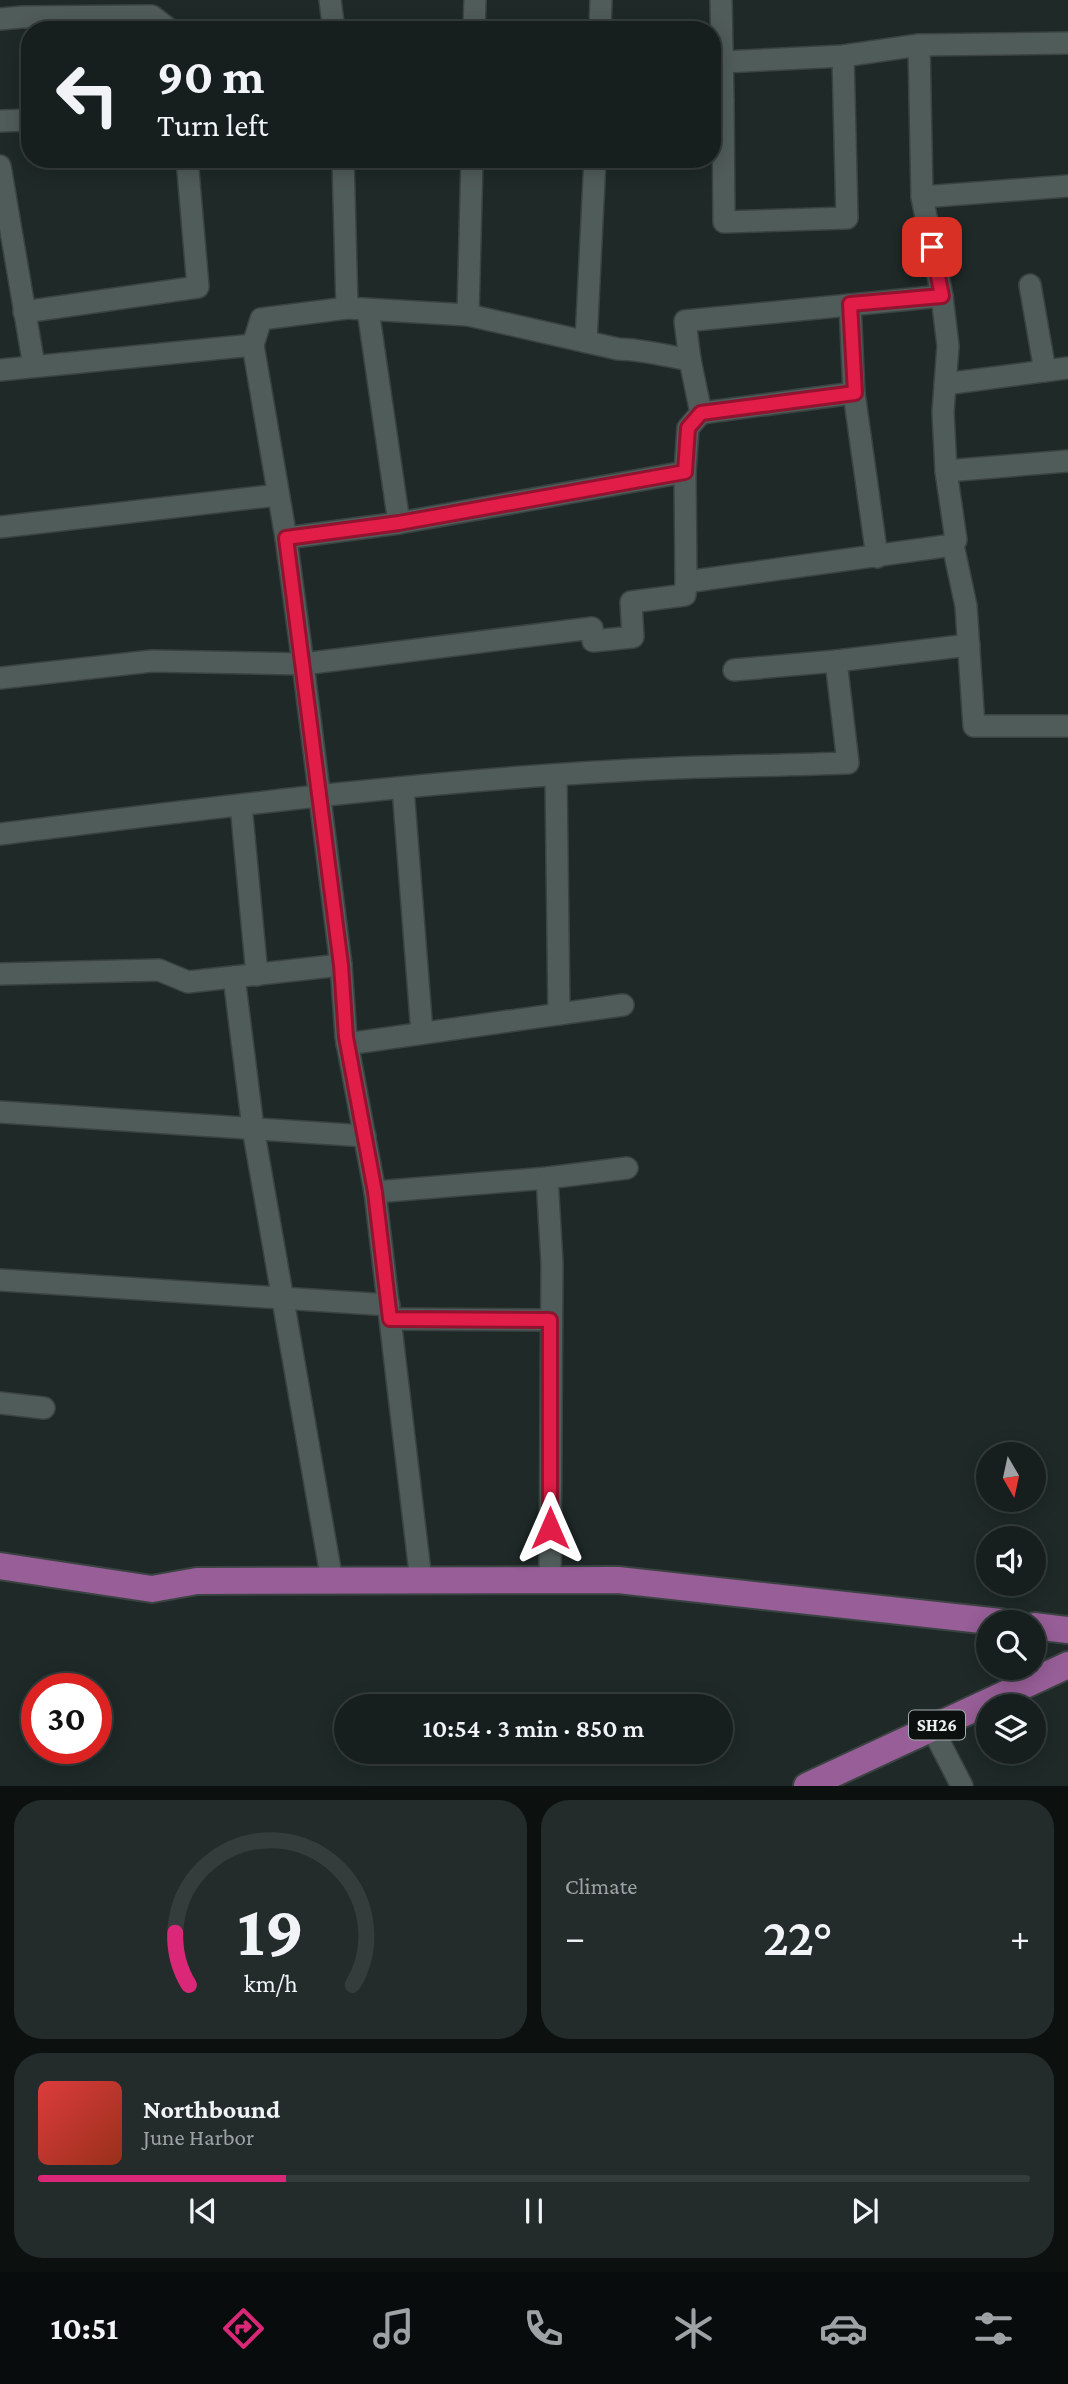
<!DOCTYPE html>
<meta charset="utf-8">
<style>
body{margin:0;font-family:"Crimson Pro",serif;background:#232c2b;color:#f1f3f6;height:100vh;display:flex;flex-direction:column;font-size:26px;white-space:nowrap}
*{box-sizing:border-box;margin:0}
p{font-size:23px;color:#9ea2a4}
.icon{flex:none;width:38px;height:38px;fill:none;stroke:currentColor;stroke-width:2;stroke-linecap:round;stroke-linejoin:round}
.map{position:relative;height:1786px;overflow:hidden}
.side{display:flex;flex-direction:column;gap:14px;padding:14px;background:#0c1110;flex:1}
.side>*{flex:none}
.banner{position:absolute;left:21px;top:21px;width:700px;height:147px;border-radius:28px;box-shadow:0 4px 18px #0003,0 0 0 2px #353d3c;background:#161f1e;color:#f1f3f6;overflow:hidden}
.needle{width:46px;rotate:171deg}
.buttons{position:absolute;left:976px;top:1442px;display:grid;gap:14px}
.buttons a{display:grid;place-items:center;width:70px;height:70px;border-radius:50%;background:#161f1e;box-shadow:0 4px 18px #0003,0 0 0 2px #353d3c;font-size:35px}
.speed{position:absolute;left:21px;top:1673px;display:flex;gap:14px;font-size:35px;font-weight:700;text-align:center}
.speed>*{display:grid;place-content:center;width:91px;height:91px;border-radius:50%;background:#161f1e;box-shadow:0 4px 18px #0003,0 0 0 2px #353d3c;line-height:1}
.speed .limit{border:10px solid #d22;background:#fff;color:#111}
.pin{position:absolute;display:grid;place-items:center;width:60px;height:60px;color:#fff;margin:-30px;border-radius:14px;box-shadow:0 4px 10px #0006}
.me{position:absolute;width:77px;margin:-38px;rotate:0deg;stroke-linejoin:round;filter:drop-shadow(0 0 5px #0008)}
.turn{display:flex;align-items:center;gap:24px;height:147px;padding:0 21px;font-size:32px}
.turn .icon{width:91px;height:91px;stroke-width:2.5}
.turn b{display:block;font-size:49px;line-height:60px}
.big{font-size:52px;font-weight:600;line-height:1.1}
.side .widget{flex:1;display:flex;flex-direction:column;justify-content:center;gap:10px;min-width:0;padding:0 24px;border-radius:28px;background:#232c2b}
.side .dial{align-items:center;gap:0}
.dial svg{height:182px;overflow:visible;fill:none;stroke:#353d3c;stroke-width:7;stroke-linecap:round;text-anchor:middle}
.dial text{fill:#f1f3f6;stroke:none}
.song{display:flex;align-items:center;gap:21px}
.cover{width:84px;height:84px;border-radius:10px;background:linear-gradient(135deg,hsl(0 70% 55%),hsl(10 70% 35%))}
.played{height:7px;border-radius:4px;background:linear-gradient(90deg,#db2777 25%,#353d3c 25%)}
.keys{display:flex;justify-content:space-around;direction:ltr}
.heat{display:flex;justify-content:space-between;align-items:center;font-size:38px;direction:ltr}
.side .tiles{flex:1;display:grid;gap:14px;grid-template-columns:1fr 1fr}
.widget:last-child{grid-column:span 2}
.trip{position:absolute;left:334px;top:1694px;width:399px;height:70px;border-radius:35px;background:#161f1e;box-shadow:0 4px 18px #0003,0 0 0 2px #353d3c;font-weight:600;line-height:70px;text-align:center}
.tab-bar{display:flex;height:112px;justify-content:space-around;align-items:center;background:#090c0c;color:#9ea2a4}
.tab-bar .icon{width:49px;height:49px}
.tab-bar .current{color:#db2777}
.tab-bar b{font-size:32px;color:#f1f3f6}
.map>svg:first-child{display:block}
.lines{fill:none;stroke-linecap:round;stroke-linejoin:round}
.minor-casing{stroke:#3a4341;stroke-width:24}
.major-casing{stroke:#3a4341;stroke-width:30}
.minor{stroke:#505c5a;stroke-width:21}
.major{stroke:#975e97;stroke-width:26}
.route-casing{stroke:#92132f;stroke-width:18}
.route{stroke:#e11d48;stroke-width:12}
.labels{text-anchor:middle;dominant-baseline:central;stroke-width:7;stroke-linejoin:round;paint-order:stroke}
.shield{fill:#0c1110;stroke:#a7aead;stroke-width:2}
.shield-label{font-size:18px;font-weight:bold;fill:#eaf1f0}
</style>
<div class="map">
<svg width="1068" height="1786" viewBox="0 0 1068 1786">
<rect width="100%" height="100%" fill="#1e2928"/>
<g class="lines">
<defs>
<g id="minor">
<polyline points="330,0 334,30"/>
<polyline points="0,19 22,17 152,16 170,30"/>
<polyline points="474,30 475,0"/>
<polyline points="600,30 601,0"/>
<polyline points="919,45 922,197 1068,186"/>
<polyline points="722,62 843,56 919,45 1068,43"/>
<polyline points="712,101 723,101 721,0"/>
<polyline points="723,101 724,222 847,218 843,56"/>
<polyline points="0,121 30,120"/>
<path d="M343 159 347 308 468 315 618 349C640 349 667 356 690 360L701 413 688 428 685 472 686 582"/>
<polyline points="0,166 34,366"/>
<polyline points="922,197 942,296 948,346 943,412 946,471 956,540 953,545 966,606 974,726 1068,726"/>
<polyline points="1030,285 1045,371"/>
<polyline points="368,310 399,523"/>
<polyline points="24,312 198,287 187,159"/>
<polyline points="468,315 472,159"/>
<polyline points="586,342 595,159"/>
<polyline points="253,345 261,319 347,308"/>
<polyline points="690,360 685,321 942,296"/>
<polyline points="0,370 253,345 286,538 303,664 341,965 346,1037 375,1192 421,1581"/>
<polyline points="945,384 1068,368"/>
<polyline points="854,393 877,557"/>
<polyline points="701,413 854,393 850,305"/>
<polyline points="946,471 1068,461"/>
<polyline points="0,527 278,495"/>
<polyline points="286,538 399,523 685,472"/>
<polyline points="734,670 836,661 969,645"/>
<polyline points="0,678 152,661 303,664 592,628 593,641 633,637 631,602 685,595 686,582 953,545"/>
<polyline points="556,776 559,1014"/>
<polyline points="403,788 422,1033"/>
<polyline points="241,805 257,975"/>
<path d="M0 834C204 809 409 782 615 771 692 766 770 766 848 763L836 661"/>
<polyline points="0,974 159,970 188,982 341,965"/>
<polyline points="234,977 253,1128 332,1581"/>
<polyline points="347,1044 623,1005"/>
<polyline points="0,1112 365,1136"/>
<polyline points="547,1178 552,1263 550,1581"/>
<polyline points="375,1192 547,1178 627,1168"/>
<polyline points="0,1280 389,1305"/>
<polyline points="390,1319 550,1320"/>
<polyline points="0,1403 44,1408"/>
<polyline points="932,1728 962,1786"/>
</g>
<g id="major">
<polyline points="0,1566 152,1589 197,1581 618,1580 1000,1622"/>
<polyline points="1034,1626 1068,1630"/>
<polyline points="807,1786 1068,1665"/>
</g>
</defs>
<use href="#minor" class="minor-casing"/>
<use href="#major" class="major-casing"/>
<use href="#minor" class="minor"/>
<use href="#major" class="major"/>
</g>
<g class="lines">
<defs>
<polyline id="route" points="550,1528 550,1320 390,1319 375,1192 346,1037 341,965 286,538 399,523 685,472 688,428 701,413 855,393 850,304 942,296 932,247"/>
</defs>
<use href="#route" class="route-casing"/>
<use href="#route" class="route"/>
</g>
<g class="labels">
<rect class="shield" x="909" y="1710.5" width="56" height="29" rx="5"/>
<g class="shield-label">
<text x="937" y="1725">SH26</text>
</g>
</g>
</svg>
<div class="buttons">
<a><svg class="needle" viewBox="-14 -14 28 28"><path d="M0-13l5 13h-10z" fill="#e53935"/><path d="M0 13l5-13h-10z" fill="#9ea2a4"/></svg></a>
<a><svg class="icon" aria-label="sound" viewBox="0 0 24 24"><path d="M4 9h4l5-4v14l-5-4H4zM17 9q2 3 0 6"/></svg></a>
<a><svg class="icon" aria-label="search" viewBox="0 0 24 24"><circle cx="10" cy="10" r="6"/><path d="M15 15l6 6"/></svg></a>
<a><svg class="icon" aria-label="layers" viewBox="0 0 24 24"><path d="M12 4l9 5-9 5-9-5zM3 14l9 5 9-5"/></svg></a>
</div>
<div class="speed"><div class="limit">30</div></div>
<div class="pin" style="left:932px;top:247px;background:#d93025"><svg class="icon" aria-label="arrive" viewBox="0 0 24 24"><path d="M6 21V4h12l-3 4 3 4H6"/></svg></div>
<svg class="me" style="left:550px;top:1528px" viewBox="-20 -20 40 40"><path d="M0-17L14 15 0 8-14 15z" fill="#e11d48" stroke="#fff" stroke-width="4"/></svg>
<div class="trip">10:54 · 3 min · 850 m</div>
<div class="banner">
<div class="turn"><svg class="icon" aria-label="left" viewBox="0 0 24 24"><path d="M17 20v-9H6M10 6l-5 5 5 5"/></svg><div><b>90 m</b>Turn left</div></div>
</div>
</div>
<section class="side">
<div class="tiles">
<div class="widget dial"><svg viewBox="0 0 100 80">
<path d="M14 69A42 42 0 1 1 86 69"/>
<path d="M14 69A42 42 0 0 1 8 46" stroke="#db2777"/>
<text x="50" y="56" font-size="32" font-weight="700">19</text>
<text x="50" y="72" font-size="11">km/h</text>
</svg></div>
<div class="widget"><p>Climate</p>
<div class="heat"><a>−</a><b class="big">22°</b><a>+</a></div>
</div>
<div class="widget">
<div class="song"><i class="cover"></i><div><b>Northbound</b><p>June Harbor</p></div></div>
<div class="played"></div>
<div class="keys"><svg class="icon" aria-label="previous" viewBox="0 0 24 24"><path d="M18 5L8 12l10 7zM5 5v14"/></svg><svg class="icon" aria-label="pause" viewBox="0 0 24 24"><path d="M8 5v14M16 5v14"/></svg><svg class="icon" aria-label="next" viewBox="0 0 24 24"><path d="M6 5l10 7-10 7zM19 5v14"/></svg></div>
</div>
</div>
</section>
<nav class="tab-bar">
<b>10:51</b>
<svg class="icon current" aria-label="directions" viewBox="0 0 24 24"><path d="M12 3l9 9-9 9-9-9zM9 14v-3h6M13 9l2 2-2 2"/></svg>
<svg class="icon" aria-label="music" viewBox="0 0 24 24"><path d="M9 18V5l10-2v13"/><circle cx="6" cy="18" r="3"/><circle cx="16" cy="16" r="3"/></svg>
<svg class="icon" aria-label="phone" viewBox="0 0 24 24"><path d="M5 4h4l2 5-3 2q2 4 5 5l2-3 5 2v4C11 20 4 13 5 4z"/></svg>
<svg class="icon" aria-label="climate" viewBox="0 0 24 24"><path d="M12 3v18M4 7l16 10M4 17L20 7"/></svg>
<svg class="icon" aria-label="car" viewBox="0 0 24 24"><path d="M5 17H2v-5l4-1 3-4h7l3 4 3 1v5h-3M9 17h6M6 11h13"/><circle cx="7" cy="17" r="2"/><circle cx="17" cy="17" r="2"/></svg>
<svg class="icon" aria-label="filters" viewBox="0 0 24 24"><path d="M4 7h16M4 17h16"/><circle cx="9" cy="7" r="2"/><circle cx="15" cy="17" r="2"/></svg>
</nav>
